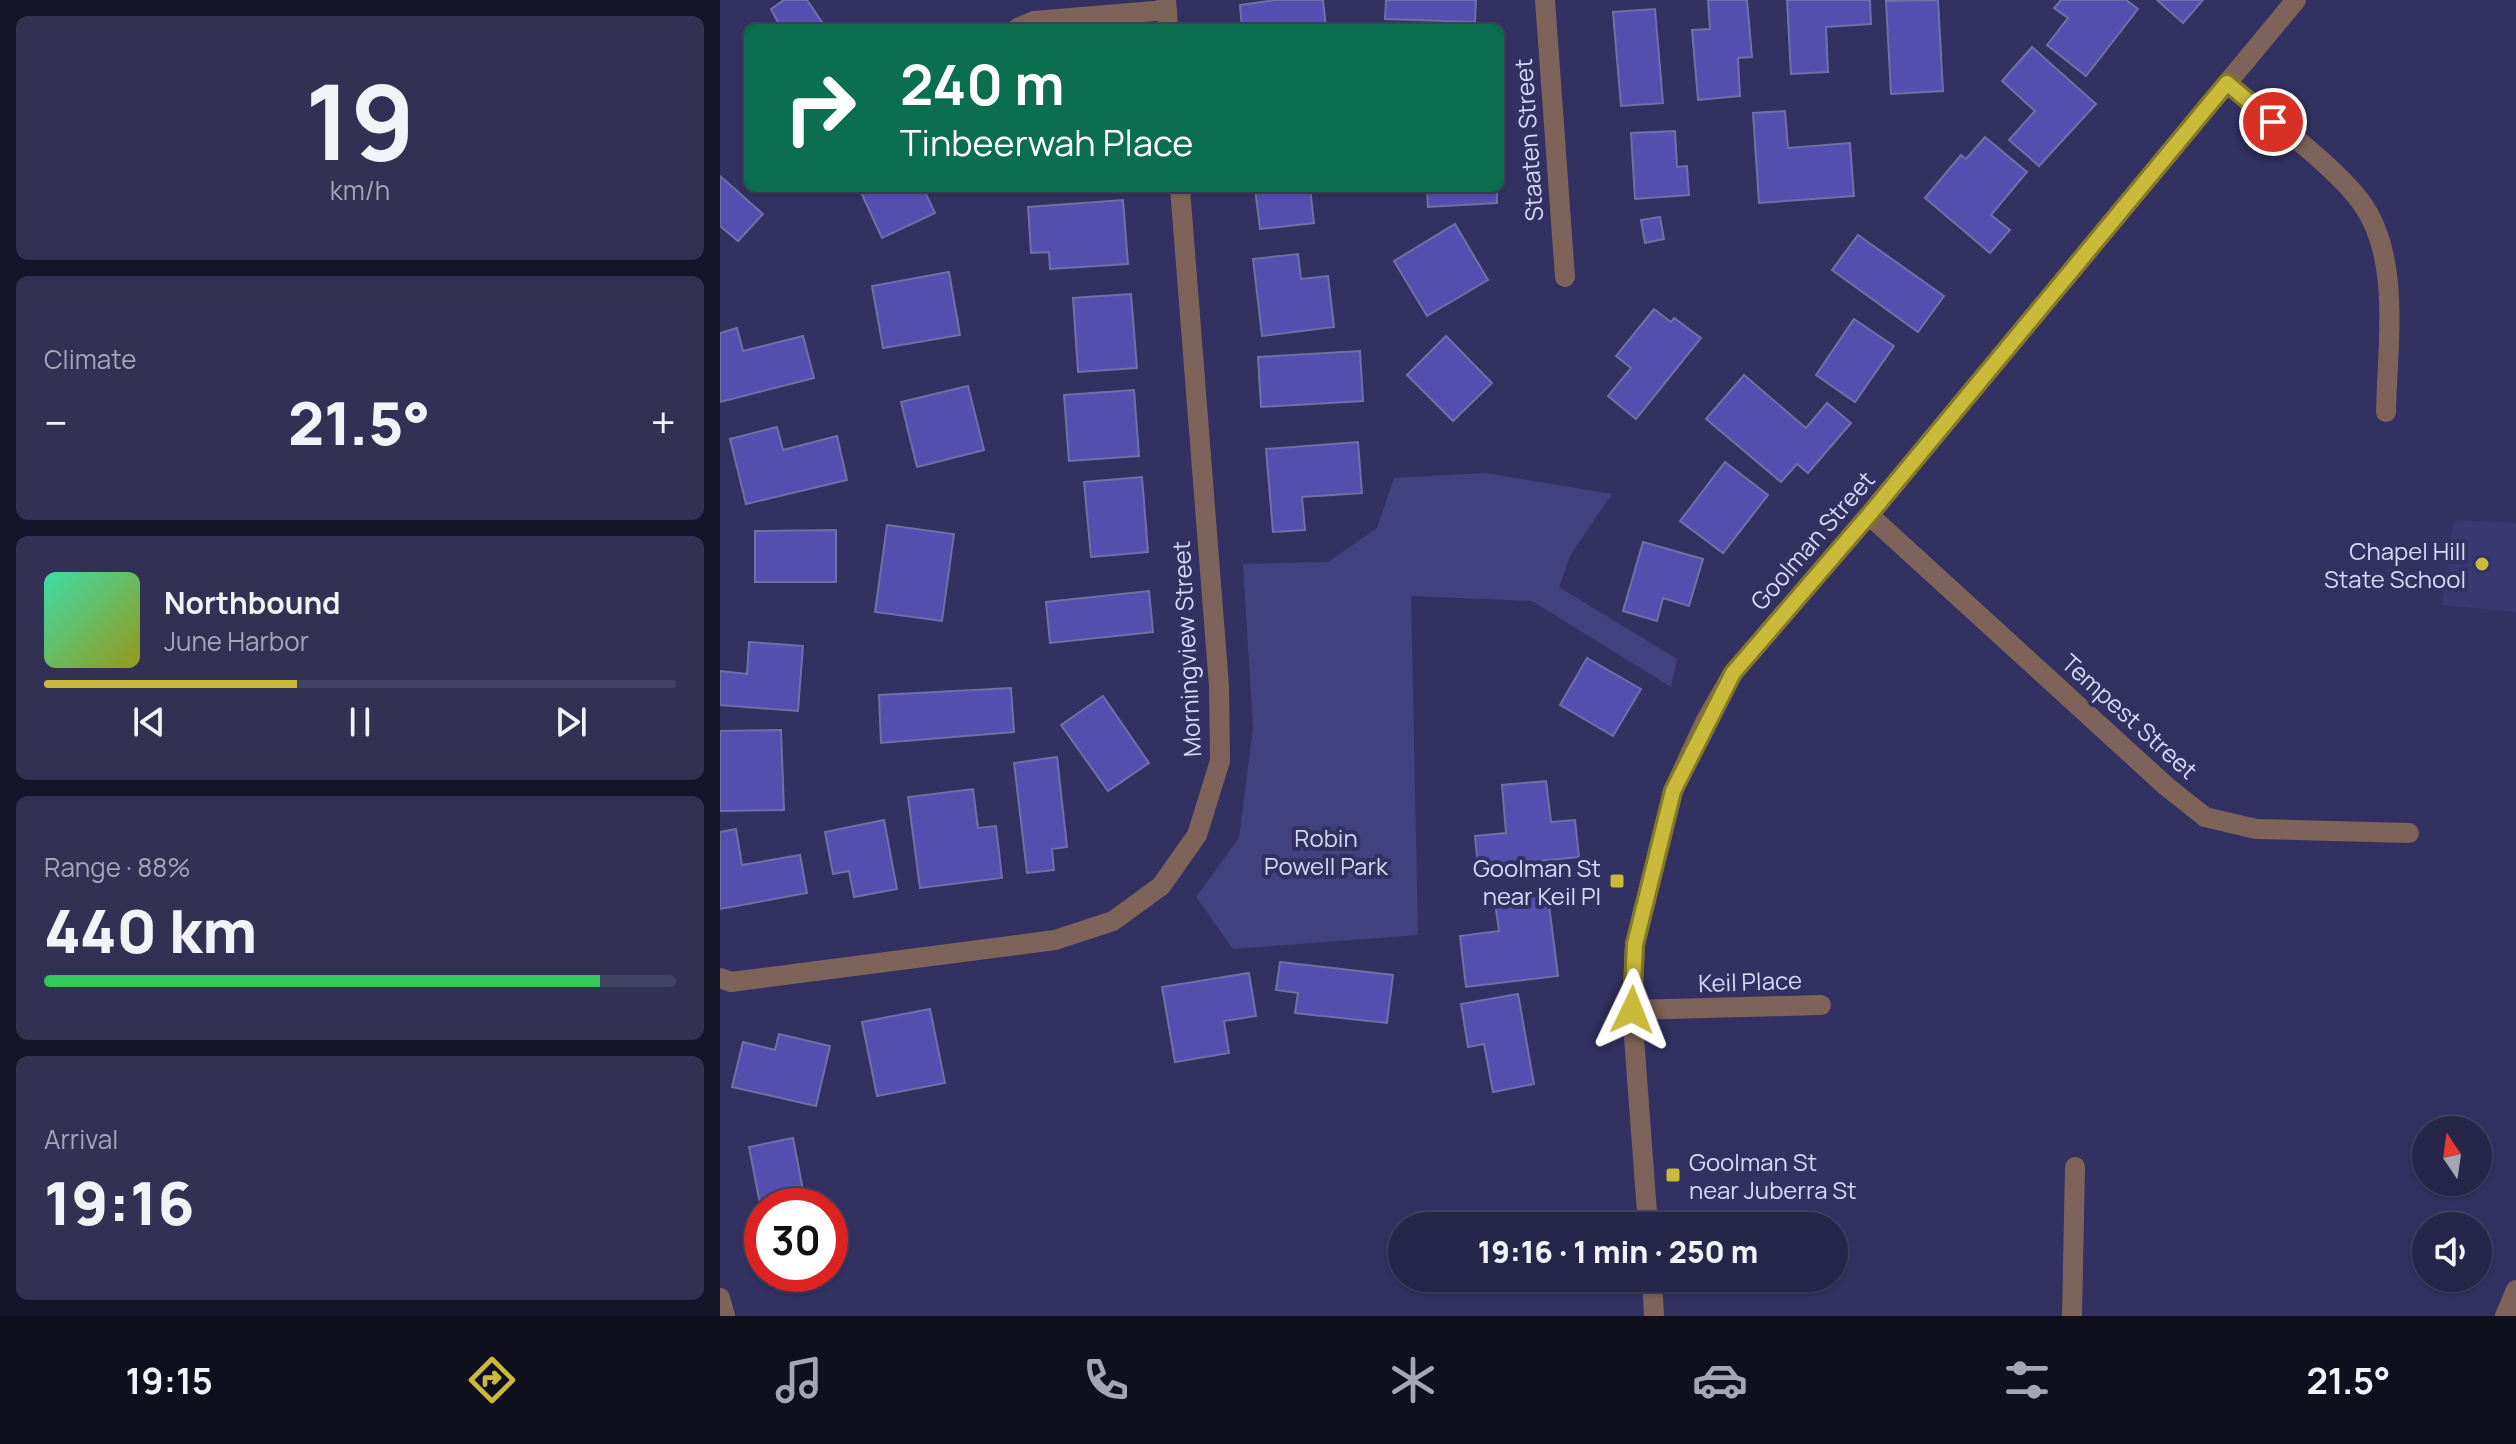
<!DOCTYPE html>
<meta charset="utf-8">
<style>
body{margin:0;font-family:Manrope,sans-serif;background:#323154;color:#f1f3f6;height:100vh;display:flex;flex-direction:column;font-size:30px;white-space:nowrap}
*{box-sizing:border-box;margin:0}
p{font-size:26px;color:#a4a5b5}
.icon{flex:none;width:44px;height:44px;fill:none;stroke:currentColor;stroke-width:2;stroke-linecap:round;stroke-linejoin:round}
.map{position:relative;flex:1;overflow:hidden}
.drawer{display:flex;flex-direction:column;gap:16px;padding:16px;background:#151429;width:720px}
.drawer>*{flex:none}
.guide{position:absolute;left:24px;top:24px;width:760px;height:168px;border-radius:12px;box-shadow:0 2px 6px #0004,0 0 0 2px #424262;background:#0b6e4f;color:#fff;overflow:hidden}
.needle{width:52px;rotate:347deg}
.buttons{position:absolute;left:1692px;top:1116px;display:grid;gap:16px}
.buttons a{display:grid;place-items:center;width:80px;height:80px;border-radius:50%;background:#26254a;box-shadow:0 2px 6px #0004,0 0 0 2px #424262;font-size:40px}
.speed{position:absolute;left:24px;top:1188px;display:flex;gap:16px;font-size:40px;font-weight:700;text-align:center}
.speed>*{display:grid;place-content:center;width:104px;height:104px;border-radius:50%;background:#26254a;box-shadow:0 2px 6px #0004,0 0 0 2px #424262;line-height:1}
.speed .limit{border:12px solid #d22;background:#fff;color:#111}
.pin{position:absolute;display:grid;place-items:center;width:68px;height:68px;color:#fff;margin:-34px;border:4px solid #fff;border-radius:50%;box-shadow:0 2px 8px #0007}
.me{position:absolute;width:88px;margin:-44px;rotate:2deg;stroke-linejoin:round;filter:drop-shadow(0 0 6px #0008)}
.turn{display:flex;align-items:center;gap:28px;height:168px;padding:0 24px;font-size:36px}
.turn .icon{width:104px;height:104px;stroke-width:2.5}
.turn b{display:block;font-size:56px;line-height:68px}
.big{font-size:60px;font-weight:800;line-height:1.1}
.drawer .tile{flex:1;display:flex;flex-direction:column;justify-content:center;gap:12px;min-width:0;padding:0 28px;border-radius:12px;background:#323154}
.drawer .dial{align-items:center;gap:0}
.dial b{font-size:104px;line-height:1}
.song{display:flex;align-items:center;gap:24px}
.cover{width:96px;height:96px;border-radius:12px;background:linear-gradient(135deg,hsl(160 70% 55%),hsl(60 70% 35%))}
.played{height:8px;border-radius:4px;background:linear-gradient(90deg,#caba3a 40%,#424262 40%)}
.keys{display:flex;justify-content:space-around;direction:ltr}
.heat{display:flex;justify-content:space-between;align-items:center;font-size:44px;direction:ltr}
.charge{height:12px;border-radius:6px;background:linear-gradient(90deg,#34c759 88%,#424262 0)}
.trip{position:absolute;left:668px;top:1212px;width:460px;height:80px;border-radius:40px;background:#26254a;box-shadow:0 2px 6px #0004,0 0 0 2px #424262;font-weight:800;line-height:80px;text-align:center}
.menu{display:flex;height:128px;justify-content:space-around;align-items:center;background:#0f0f1e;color:#a4a5b5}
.menu .icon{width:56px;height:56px}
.menu .selected{color:#caba3a}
.menu b{font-size:36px;color:#f1f3f6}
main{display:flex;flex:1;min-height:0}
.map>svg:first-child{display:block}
.built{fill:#3a3870}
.green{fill:#434280}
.building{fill:#554faf;stroke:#6f70a7;stroke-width:2}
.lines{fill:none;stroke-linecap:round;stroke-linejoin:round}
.minor{stroke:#7d6359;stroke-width:20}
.tertiary{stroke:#7d6359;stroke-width:20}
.route-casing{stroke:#837926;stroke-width:20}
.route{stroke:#caba3a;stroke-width:14}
.poi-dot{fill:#caba3a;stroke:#323162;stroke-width:3}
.labels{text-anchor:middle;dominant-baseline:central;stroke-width:8;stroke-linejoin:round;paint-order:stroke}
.street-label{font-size:24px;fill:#d7d9f8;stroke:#323162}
.poi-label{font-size:24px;fill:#d7d9f8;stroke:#323162;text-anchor:end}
.park-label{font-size:24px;fill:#d5d7f1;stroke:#323162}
</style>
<main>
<section class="drawer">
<div class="tile dial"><b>19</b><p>km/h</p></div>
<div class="tile"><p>Climate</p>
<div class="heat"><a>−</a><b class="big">21.5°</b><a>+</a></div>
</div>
<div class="tile">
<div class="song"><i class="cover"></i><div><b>Northbound</b><p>June Harbor</p></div></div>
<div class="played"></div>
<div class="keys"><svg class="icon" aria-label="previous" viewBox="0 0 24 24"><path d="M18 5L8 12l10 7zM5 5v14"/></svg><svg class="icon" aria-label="pause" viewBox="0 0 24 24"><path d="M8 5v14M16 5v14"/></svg><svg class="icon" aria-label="next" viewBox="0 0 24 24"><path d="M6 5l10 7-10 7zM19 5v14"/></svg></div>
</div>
<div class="tile"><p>Range · 88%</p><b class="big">440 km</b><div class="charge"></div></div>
<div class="tile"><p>Arrival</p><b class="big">19:16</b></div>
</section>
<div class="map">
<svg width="1796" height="1316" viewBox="0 0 1796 1316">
<rect width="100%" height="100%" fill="#323162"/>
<polygon class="built" points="1734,520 1796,523 1796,612 1722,605"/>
<polygon class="green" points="766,473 892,494 851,554 839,587 957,659 951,687 812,601 691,596 698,935 513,949 476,897 519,838 533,728 523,564 608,562 657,528 674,478"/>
<g class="building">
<polygon points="64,0 87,0 106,28 61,28 51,9"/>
<polygon points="555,0 603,0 606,28 522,28 520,5"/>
<polygon points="666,0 756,0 755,22 665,19"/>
<polygon points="988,0 1027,0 1032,57 1018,58 1020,96 978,100 972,30 990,29"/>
<polygon points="1067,0 1150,0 1151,24 1106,27 1108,72 1071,74"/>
<polygon points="1218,0 1223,91 1171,94 1166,1"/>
<polygon points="1341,0 1406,0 1418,9 1366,76 1327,45 1348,18 1334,8"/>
<polygon points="1437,0 1483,0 1463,23"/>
<polygon points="935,9 943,103 901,106 893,12"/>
<polygon points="1312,47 1376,104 1319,166 1289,140 1315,111 1282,81"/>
<polygon points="1065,111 1068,148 1130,143 1134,196 1039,203 1033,113"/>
<polygon points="955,131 957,167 967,166 969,195 915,199 911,133"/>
<polygon points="1265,137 1307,172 1271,215 1290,230 1270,253 1205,198 1241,155 1246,159"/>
<polygon points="0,176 43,214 18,241 0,226"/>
<polygon points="139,188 203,188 215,213 162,238"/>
<polygon points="535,188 590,188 594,223 540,229"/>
<polygon points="707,188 777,188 777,203 708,207"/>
<polygon points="403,200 408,264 330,269 329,252 311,253 308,207"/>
<polygon points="940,217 944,239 925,243 921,220"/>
<polygon points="735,224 768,280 707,316 674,261"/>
<polygon points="1138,235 1224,296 1198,332 1112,270"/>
<polygon points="578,254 581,279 608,276 614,327 542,336 533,259"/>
<polygon points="229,272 240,335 163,348 152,286"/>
<polygon points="411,294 417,368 358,372 353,298"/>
<polygon points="934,309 951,322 954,318 981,338 916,419 888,396 911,368 896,356"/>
<polygon points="1134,319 1174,346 1135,402 1096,375"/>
<polygon points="17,328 23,351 83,336 94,378 0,402 0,333"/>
<polygon points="726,336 772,383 733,421 687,375"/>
<polygon points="640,351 643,401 541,407 538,357"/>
<polygon points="1024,375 1086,428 1107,403 1131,423 1088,473 1077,464 1061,482 986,419"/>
<polygon points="248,386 264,450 197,467 181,402"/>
<polygon points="414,390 419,456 349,461 344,395"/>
<polygon points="57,427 63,450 117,436 127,480 26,504 10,439"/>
<polygon points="638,442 642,493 582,497 585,530 553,532 546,449"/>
<polygon points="1005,462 1048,495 1003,553 960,521"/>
<polygon points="422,477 428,552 371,557 364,482"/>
<polygon points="167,525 234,534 222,621 155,612"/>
<polygon points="116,530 116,582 35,582 35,531"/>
<polygon points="923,542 983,559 969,606 943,598 937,621 903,611"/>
<polygon points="429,591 433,632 330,643 326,602"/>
<polygon points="29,642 83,646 78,711 0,705 0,671 27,674"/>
<polygon points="867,658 921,689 893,736 840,705"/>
<polygon points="291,688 294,732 161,743 159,695"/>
<polygon points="383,696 429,763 388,791 341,725"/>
<polygon points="61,730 64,810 0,811 0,731"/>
<polygon points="337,757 347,847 332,849 334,870 307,873 294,763"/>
<polygon points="826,781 831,822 855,820 859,857 758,867 755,836 786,833 782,785"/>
<polygon points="253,789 258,828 276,826 282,878 200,888 188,797"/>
<polygon points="164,820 177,889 134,897 129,871 113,874 105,832"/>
<polygon points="16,829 22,865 80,855 87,893 0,909 0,832"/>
<polygon points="827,889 838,976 746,987 740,936 779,931 774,895"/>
<polygon points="560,962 673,975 667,1023 575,1013 578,993 556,990"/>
<polygon points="529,973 536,1016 504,1021 509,1053 455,1062 442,987"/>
<polygon points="798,994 814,1084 773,1092 764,1044 748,1047 741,1004"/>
<polygon points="210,1009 225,1083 157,1096 142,1022"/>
<polygon points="59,1034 110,1046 96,1106 12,1087 23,1042 55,1050"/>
<polygon points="73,1138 86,1206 42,1206 42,1214 29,1147"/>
</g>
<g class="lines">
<g class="minor">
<polyline points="446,0 448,28"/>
<polyline points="825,0 845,277"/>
<polyline points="298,28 314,21 447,10"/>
<path d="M1507 83C1545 115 1613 164 1641 202 1682 258 1667 347 1666 412"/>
<polyline points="1149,515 1446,786 1485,817 1536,829 1689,833"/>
<polyline points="0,978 11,982 335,940 393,921 441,886 477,835 500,761 499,686 460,188"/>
<polyline points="912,1010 1101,1005"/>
<polyline points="928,1226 912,1010 915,944 953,791 986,720 1013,673 1149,515 1576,0"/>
<polyline points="932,1278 934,1316"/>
<polyline points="1352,1316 1355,1167"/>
<polyline points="1785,1316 1796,1290"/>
</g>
<polyline class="tertiary" points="0,1298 5,1316"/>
</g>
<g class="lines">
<defs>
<polyline id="route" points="912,1010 915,944 953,791 1013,673 1149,515 1507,83 1553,122"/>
</defs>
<use href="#route" class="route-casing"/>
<use href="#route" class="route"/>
</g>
<g class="poi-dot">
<circle cx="1762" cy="564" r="8"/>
<rect x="889" y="873" width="16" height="16" rx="4"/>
<rect x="945" y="1167" width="16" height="16" rx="4"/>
</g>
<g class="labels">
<g class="street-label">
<text transform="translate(808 140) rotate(-94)">Staaten Street</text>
<text transform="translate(1092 540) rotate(-49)">Goolman Street</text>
<text transform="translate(466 649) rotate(-93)">Morningview Street</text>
<text transform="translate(1410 716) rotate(42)">Tempest Street</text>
<text transform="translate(1030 981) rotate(-2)">Keil Place</text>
</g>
<g class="poi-label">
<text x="1746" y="550">Chapel Hill<tspan x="1746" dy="28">State School</tspan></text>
<text x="881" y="867">Goolman St<tspan x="881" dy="28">near Keil Pl</tspan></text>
<text x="969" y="1161" text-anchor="start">Goolman St<tspan x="969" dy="28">near Juberra St</tspan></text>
</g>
<g class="park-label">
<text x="606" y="837">Robin<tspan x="606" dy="28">Powell Park</tspan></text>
</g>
</g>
</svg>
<div class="buttons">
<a><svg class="needle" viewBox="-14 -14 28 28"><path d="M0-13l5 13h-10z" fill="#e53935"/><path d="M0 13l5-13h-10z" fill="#a4a5b5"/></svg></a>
<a><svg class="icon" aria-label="sound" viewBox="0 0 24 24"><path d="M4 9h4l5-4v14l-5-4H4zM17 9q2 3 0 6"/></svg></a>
</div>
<div class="speed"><div class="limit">30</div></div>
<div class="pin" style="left:1553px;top:122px;background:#d93025"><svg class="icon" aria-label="arrive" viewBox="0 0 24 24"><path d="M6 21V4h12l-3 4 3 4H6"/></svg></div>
<svg class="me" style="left:912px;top:1010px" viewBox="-20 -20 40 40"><path d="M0-17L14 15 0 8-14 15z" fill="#caba3a" stroke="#fff" stroke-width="4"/></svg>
<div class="trip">19:16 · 1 min · 250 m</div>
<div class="guide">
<div class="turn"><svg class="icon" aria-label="right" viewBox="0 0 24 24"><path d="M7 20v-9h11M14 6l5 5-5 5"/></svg><div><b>240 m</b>Tinbeerwah Place</div></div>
</div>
</div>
</main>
<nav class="menu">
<b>19:15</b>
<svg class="icon selected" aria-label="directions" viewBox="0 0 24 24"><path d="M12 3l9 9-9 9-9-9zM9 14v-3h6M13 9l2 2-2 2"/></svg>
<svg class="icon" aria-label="music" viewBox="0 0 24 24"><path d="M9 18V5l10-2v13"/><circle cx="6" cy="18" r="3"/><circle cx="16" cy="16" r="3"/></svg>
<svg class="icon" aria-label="phone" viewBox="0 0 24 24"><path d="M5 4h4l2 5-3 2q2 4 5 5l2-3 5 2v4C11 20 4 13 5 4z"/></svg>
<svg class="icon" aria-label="climate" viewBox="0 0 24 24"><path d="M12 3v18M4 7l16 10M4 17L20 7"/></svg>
<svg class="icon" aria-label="car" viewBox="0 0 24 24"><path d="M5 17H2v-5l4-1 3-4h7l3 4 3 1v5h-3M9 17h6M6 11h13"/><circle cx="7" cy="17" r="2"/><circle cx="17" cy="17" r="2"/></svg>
<svg class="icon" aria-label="filters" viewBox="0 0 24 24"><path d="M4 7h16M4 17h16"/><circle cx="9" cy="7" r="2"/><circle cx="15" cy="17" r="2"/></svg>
<b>21.5°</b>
</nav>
